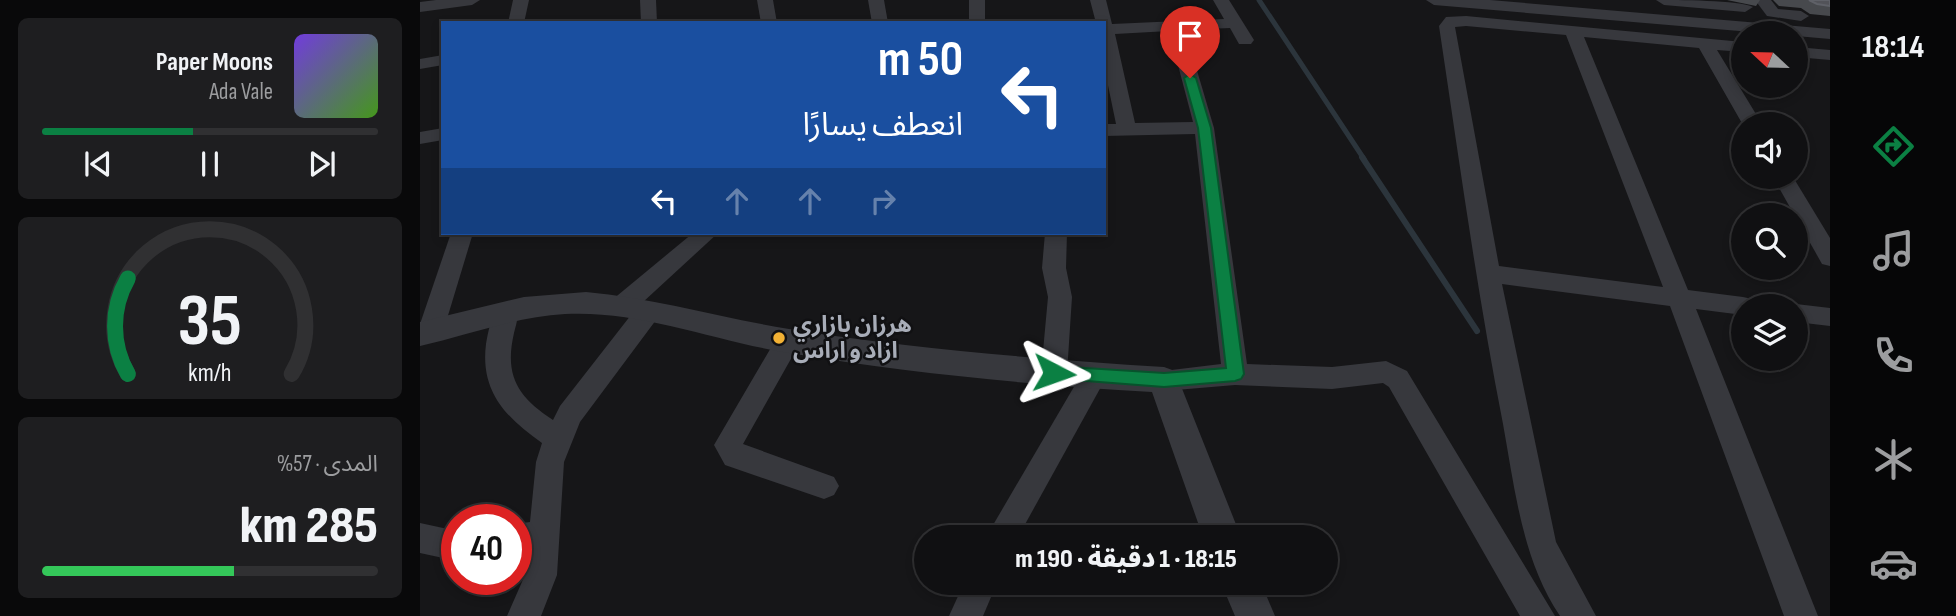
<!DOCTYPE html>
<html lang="ar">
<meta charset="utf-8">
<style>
body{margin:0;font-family:"Sofia Sans Condensed","Noto Sans Arabic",sans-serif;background:#1e1e20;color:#f1f3f6;direction:rtl;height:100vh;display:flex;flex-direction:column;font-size:26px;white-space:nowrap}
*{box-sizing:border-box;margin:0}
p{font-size:23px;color:#9c9d9f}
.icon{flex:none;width:38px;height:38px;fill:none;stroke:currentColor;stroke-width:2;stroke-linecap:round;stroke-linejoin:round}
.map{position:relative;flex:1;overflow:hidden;direction:ltr}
.panel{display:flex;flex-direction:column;gap:18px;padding:18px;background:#09090a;width:420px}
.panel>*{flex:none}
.hud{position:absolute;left:21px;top:21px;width:665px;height:214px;border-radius:0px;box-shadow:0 4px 10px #0003,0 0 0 2px #303032;direction:rtl;background:#1a4fa0;color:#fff;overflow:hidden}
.needle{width:46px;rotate:292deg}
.buttons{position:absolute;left:1311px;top:21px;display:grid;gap:14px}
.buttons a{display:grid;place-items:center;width:77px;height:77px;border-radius:50%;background:#101012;box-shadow:0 4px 10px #0003,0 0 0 2px #303032;font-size:35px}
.speed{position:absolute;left:21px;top:504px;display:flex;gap:14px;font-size:35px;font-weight:700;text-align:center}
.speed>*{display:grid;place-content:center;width:91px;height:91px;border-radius:50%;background:#101012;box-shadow:0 4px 10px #0003,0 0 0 2px #303032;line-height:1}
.speed .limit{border:10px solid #d22;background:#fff;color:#111}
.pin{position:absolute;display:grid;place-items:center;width:60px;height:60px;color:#fff;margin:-72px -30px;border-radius:50% 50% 50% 0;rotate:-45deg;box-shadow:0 0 7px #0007}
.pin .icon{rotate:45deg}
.me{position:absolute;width:77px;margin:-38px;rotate:94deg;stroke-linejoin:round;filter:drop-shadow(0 0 5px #0008)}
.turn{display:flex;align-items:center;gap:24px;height:147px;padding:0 28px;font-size:32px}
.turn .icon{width:91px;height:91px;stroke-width:2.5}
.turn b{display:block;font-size:49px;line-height:60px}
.lanes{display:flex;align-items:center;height:66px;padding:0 28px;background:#0003;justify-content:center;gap:35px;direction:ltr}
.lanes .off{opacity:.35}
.big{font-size:52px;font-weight:800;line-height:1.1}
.panel .widget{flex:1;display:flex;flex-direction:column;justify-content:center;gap:10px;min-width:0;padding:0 24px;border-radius:10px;background:#1e1e20}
.panel .dial{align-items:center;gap:0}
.dial svg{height:182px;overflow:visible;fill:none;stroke:#303032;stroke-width:7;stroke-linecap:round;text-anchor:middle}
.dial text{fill:#f1f3f6;stroke:none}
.song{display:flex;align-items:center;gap:21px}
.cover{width:84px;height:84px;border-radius:10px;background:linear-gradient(135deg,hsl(260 70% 55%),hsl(100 70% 35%))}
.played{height:7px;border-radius:4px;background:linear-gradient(90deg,#0b8043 45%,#303032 45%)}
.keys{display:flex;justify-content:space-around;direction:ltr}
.charge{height:10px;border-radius:5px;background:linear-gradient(90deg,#34c759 57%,#303032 0)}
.trip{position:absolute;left:494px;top:525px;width:424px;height:70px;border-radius:35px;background:#101012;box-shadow:0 4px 10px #0003,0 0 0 2px #303032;font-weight:800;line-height:70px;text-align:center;direction:rtl}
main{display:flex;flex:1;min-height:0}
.menu{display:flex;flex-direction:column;width:126px;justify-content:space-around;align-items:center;background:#060607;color:#9c9d9f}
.menu .icon{width:49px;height:49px}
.menu .active{color:#0b8043}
.menu b{font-size:32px;color:#f1f3f6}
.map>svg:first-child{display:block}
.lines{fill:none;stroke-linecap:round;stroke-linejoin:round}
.stream-far1{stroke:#2c353c;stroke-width:5}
.stream{stroke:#2c353c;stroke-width:6}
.minor{fill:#37383d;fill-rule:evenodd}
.tertiary{fill:#37383d;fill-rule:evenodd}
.wall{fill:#47494d}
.building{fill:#525359;stroke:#5f6168;stroke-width:2}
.route{fill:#0b8043;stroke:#07532c;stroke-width:2}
.poi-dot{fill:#f2b134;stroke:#111113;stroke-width:2.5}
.labels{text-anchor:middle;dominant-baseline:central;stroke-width:5;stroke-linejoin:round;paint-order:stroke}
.poi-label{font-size:23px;font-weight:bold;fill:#a8adb8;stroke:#111113;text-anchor:start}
</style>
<main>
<nav class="menu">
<b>18:14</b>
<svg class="icon active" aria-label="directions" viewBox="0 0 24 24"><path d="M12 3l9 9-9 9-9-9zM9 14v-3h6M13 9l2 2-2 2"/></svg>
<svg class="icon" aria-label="music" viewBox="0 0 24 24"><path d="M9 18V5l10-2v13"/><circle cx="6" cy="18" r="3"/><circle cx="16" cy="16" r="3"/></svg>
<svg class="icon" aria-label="phone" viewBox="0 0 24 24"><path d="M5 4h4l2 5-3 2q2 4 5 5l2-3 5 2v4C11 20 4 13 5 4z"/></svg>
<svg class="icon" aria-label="climate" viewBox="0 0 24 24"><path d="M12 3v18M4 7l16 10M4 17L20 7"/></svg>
<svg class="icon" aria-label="car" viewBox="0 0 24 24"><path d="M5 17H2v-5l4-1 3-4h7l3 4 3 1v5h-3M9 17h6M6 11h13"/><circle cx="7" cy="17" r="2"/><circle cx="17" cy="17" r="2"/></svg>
</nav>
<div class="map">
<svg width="1410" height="616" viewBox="0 0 1410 616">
<rect width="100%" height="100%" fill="#161618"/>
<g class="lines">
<polyline class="stream-far1" points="839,0 944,159"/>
<polyline class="stream" points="942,157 1057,331"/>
<g class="minor">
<polygon points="16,0 60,0 52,5 0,12 0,2"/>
<polygon points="93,0 109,0 104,23 88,23"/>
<polygon points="220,0 236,0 237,23 221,23"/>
<polygon points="337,0 353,0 357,23 341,23"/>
<polygon points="448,0 464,0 468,23 452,23"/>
<rect x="549" y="0" width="16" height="23"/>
<path d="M670 0H686L692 24 804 19 793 0H809L834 40 831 44H819L810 28 765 30 794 128 827 364 912 367 966 361 987 371 1135 616H1100L969 387 963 383 912 389 815 385 744 391 735 388 731 380 735 372 801 364 775 134 684 136V124H696L684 66V23H676ZM749 31 773 122 715 123 695 34Z"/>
<polygon points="1006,0 1070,0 1410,29 1410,39 1376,36 1376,33 1343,33 1014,5"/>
<path d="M1236 0C1256 0 1320 0 1333 7L1325 12 1244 5Z"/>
<polygon points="1335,0 1351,0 1358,9 1381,11 1389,16 1381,21 1347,16"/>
<path d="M1046 16 1323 42V52L1297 50 1342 124 1323 125 1279 48 1164 37 1268 290 1323 297 1332 299 1335 306H1323V315L1276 309 1398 616H1364L1250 306 1082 284 1136 542 1176 616H1140C1102 559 1095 490 1083 424 1057 292 1039 159 1019 26L1026 17ZM1046 26 1146 35 1243 287 1079 266 1035 27Z"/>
<polygon points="1376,47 1410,50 1410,60 1376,57"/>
<polygon points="23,55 23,65 0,69 0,59"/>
<polygon points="23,128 23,140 0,144 0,132"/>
<polygon points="1353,177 1373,177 1410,238 1410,266 1402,264"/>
<polygon points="31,233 53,233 23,332 19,339 10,342 1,339 0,324"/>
<polygon points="273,233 298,233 210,314 201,316 192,314 189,307 192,300"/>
<polygon points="625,233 647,233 646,268 652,297 647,373 643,381 634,384 625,381 621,373 628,297 622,268"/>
<path d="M227 304 236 306 239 313 236 320 160 422 144 462 137 575 121 616H87L105 575 107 552 96 554V524L110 522 116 462 122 443C86 418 60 391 66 344 68 332 71 318 77 307L86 305 95 307C100 316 96 324 94 333 84 376 98 397 133 420L140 406 218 306Z"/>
<polygon points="1376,304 1410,308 1410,326 1376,322 1376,306 1368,306"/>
<polygon points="368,331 377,334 381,341 323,444 414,477 419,486 414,495 404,499 305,465 294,445 359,334"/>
<polygon points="674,365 683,368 687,376 598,537 566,537 665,368"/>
<polygon points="0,523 37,531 37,561 0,553"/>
<polygon points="544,583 577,583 563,616 529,616"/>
</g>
<g class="tertiary">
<path d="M166 292C235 298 301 318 369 329 493 349 619 359 744 367L755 371 821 537H783L732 392C611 385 489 373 369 353 295 341 220 310 145 314 95 317 48 335 0 346V322L104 297Z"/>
<polygon points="801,583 841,583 855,616 815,616"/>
</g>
</g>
<g class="wall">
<polygon points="1307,0 1340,0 1336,6"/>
<polygon points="1353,0 1410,0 1410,16 1390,14 1381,8 1359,6"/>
</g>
<polygon class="building" points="1389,0 1410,0 1410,6 1397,4"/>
<polygon class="route" points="770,74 776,78 791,128 824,374 821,379 815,381 744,387 628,378 625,373 628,368 634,366 744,373 806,368 778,128 764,78"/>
<circle class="poi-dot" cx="359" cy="338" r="7"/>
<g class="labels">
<g class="poi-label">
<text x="373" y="325">هرزان بازاري<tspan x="373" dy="26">ازاد و اراس</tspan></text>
</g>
</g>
</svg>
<div class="buttons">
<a><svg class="needle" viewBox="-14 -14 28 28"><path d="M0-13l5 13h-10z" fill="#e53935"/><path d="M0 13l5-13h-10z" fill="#9c9d9f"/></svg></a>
<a><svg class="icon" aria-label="sound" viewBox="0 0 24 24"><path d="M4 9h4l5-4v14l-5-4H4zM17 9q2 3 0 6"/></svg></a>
<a><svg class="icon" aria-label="search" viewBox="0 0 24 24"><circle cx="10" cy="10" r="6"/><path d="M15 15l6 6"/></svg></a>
<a><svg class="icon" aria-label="layers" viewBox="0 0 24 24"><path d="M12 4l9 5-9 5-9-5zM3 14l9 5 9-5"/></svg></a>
</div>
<div class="speed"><div class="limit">40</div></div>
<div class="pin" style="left:770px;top:78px;background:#d93025"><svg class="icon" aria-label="arrive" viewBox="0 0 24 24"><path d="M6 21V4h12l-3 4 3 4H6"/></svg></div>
<svg class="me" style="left:634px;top:373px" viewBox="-20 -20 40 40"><path d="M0-17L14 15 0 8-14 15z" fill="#0b8043" stroke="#fff" stroke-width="4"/></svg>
<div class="trip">18:15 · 1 دقيقة · 190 m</div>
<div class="hud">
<div class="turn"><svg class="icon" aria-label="left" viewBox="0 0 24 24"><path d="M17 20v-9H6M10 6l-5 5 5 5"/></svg><div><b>50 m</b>انعطف يسارًا</div></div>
<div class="lanes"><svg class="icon" aria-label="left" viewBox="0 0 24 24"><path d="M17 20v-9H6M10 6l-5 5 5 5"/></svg><svg class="icon off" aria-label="ahead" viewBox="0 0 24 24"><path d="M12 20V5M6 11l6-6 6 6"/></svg><svg class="icon off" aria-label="ahead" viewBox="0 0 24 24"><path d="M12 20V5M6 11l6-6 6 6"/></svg><svg class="icon off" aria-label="right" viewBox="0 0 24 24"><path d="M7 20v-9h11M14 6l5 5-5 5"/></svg></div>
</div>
</div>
<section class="panel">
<div class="widget">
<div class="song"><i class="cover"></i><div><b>Paper Moons</b><p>Ada Vale</p></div></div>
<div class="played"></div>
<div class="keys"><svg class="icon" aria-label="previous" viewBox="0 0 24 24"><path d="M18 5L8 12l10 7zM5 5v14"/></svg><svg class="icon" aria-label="pause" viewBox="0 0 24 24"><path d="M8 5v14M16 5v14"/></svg><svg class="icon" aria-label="next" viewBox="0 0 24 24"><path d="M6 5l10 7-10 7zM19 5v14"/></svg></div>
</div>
<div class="widget dial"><svg viewBox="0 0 100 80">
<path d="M14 69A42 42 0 1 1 86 69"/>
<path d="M14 69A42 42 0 0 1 14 27" stroke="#0b8043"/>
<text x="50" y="56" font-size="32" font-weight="700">35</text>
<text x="50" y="72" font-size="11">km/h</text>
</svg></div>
<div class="widget"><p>المدى · 57%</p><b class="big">285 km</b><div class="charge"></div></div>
</section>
</main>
